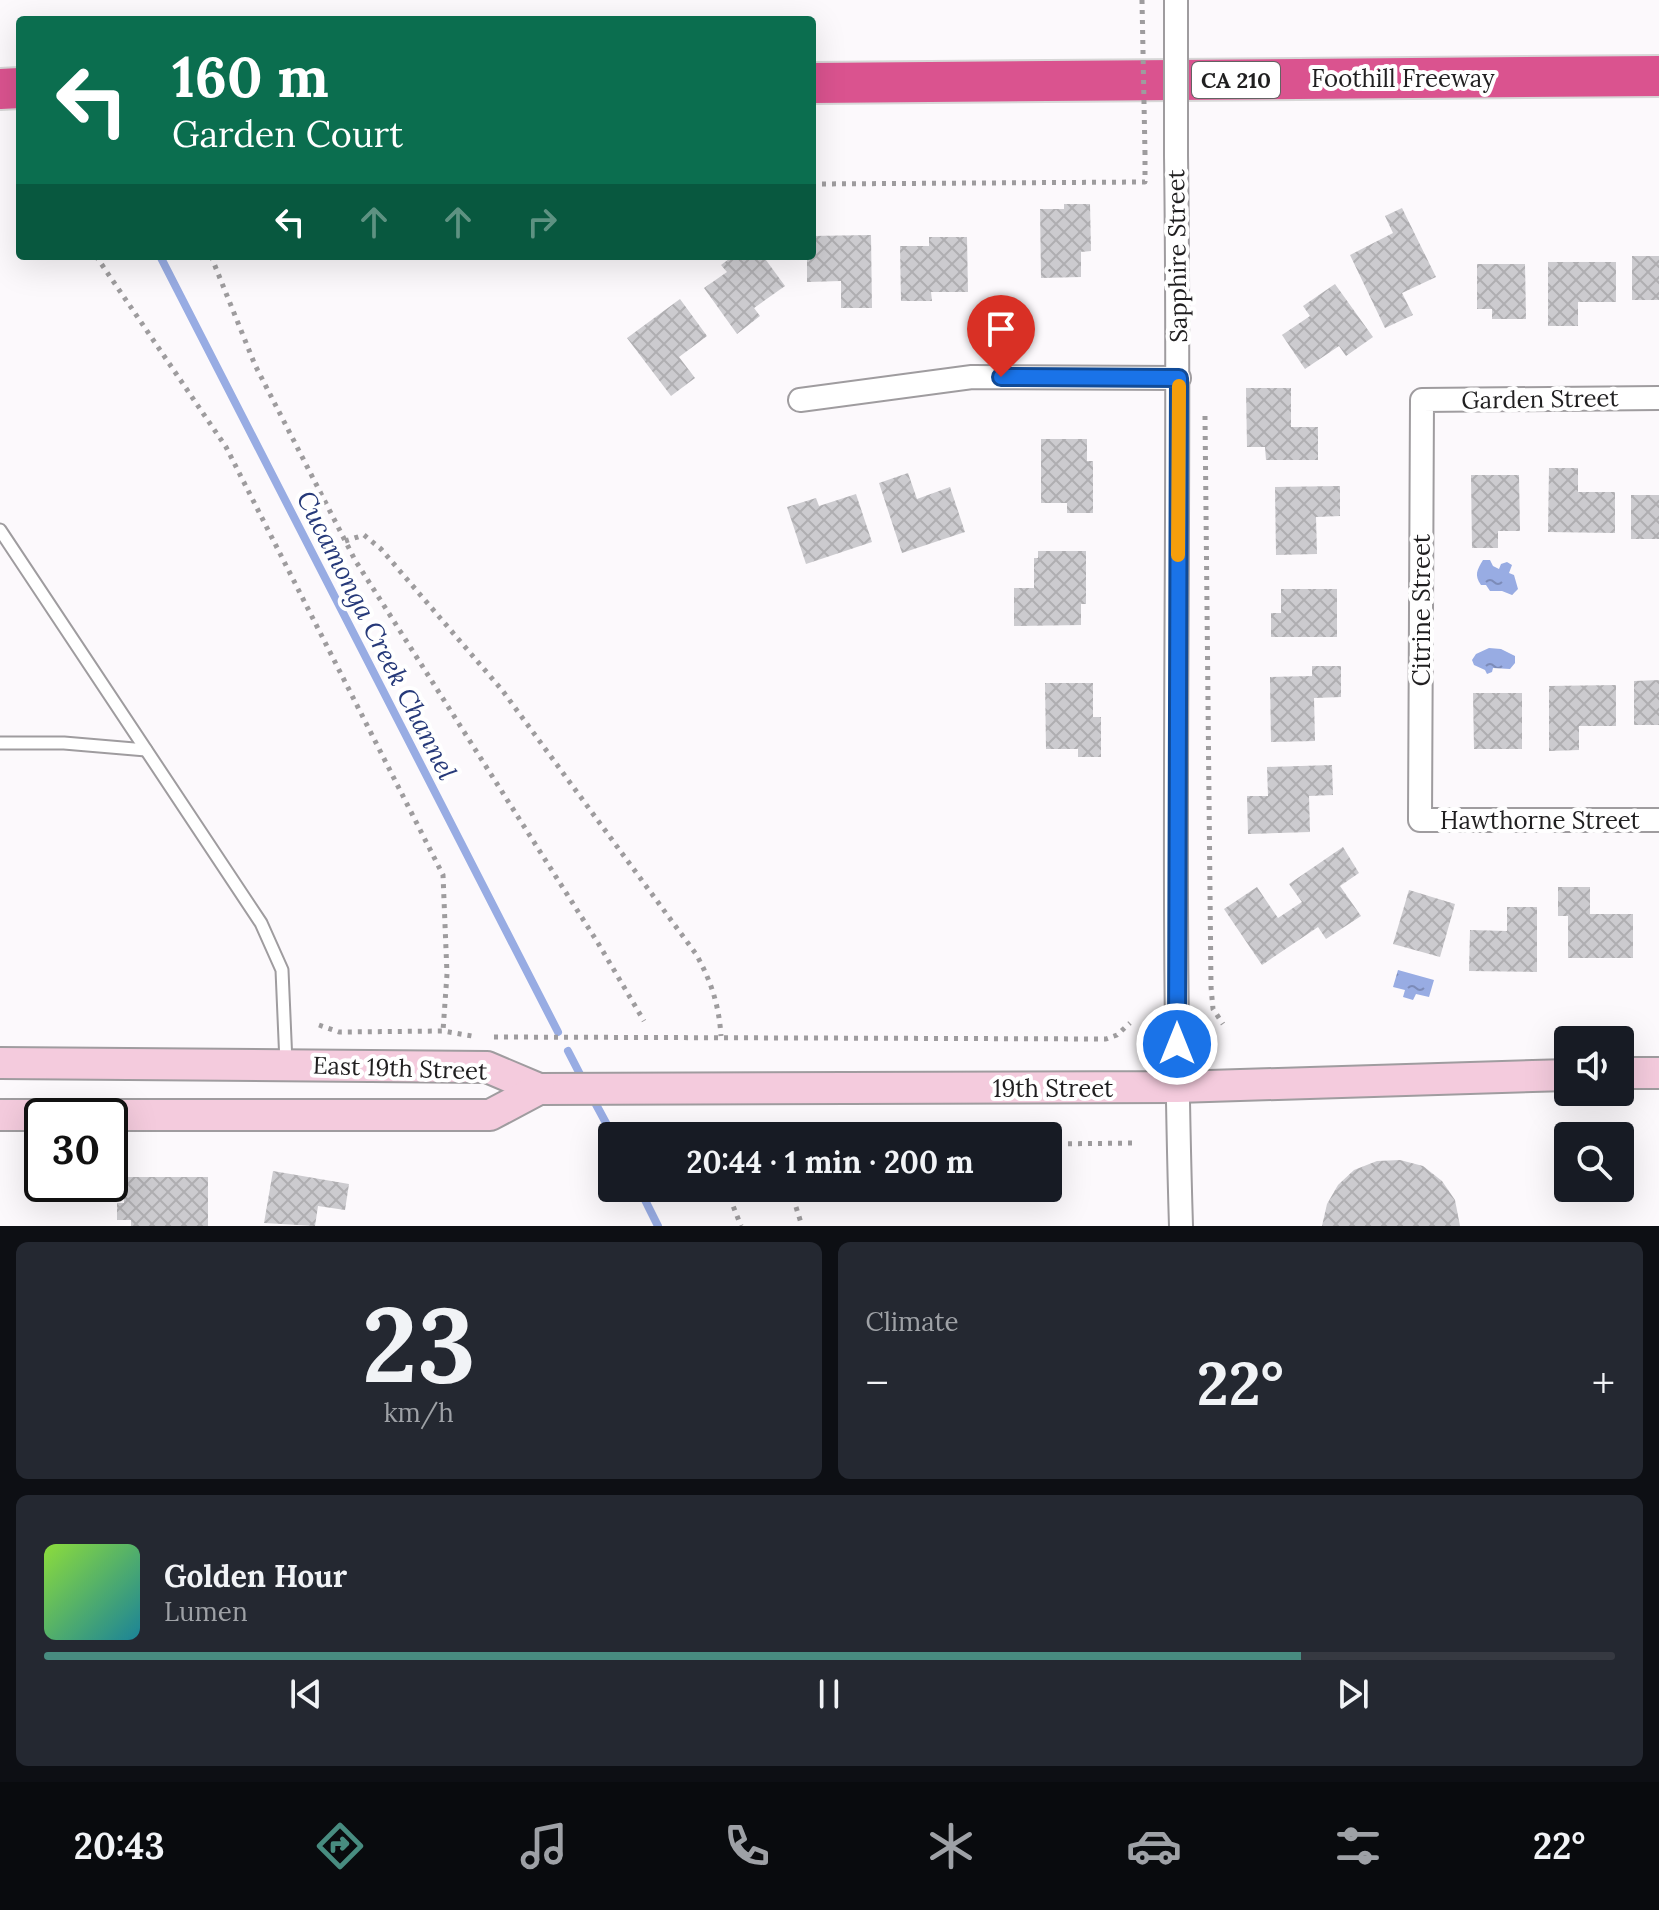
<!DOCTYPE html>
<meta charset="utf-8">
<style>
body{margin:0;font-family:Lora,serif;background:#242831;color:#f1f3f6;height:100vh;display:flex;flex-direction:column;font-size:30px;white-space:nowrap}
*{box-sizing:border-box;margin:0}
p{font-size:26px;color:#9ea1a6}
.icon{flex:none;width:44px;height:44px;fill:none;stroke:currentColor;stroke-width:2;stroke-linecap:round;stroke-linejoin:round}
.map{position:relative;height:1226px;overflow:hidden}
.sheet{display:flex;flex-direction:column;gap:16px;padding:16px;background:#0d0f14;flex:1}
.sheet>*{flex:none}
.guide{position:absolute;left:16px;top:16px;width:800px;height:244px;border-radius:8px;box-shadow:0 8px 32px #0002;background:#0b6e4f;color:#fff;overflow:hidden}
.tools{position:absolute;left:1554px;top:1026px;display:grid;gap:16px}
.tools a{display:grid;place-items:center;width:80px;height:80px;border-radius:8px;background:#171b24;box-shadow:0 8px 32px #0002;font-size:40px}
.speed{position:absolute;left:24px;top:1098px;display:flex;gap:16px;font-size:40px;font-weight:700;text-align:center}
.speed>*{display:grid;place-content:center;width:104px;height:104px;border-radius:50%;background:#171b24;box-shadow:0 8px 32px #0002;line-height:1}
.speed .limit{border:4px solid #111;border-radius:12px;background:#fff;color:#111}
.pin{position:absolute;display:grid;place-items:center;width:68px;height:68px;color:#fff;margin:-82px -34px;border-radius:50% 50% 50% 0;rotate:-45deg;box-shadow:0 0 8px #0007}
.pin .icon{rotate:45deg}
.me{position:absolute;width:88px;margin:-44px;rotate:0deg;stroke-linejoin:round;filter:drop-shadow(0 0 6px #0008)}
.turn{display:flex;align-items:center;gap:28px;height:168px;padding:0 24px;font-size:36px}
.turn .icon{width:104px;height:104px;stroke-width:2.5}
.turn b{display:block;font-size:56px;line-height:68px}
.lanes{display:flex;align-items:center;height:76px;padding:0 24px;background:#0003;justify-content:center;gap:40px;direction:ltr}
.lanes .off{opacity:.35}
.big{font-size:60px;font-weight:800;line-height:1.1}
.sheet .tile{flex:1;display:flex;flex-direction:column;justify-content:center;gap:12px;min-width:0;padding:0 28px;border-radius:12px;background:#242831}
.sheet .dial{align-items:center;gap:0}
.dial b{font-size:104px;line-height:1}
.song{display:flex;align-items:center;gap:24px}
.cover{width:96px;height:96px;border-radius:12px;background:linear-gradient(135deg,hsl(90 70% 55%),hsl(190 70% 35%))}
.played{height:8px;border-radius:4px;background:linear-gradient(90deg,#488c80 80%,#363941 80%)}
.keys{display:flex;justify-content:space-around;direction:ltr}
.heat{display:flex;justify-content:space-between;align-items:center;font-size:44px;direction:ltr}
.sheet .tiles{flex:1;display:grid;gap:16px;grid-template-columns:1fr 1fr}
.tile:last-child{grid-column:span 2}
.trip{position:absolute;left:598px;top:1122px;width:464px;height:80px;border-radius:8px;background:#171b24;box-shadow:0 8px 32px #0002;font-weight:800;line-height:80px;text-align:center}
.tabs{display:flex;height:128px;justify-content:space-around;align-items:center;background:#090b0e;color:#9ea1a6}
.tabs .icon{width:56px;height:56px}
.tabs .selected{color:#488c80}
.tabs b{font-size:36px;color:#f1f3f6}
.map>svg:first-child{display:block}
.water{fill:url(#water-ripples)}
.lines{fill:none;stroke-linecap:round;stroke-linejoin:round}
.stream{stroke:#98ace3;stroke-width:8}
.building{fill:url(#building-cross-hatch)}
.lane-casing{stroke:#9f9c9f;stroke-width:15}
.street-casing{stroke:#9f9c9f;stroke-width:26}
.secondary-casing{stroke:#9f9c9f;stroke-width:34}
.highway-casing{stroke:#d7d7d7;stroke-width:44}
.path{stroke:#9e9c9e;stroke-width:5;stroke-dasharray:4 6;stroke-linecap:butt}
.lane{stroke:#fff;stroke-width:11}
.street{stroke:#fff;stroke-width:22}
.secondary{stroke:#f4cbdd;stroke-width:30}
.highway{stroke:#da538f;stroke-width:40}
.street-bridge-casing{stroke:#9f9c9f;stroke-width:26;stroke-linecap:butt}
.path-bridge{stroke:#9e9c9e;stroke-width:5;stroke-dasharray:4 6;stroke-linecap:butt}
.street-bridge{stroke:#fff;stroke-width:22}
.route-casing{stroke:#114b97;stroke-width:20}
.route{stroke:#1a73e8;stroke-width:14}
.slow{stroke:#f59e0b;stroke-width:14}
.labels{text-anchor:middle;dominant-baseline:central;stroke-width:8;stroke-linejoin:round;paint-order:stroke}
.shield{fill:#fff;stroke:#636263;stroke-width:2}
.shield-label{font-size:22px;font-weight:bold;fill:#201f20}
.street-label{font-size:24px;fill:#201f20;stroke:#fff}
.water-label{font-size:26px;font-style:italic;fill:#263979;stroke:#fff}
</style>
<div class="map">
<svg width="1659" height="1226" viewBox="0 0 1659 1226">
<defs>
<pattern id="water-ripples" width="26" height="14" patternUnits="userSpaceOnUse" patternTransform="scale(2)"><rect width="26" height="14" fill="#98ace3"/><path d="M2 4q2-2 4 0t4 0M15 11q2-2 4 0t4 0" fill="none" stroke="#7c8bb8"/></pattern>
<pattern id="building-cross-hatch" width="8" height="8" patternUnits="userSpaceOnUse" patternTransform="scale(2)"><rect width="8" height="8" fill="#cccbcf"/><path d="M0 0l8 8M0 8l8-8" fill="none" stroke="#afaeb1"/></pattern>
</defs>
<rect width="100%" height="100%" fill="#fcf9fc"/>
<g class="water">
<path d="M1483 560H1490L1493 566 1499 569 1501 564 1507 562 1512 565 1509 573 1514 575 1518 589 1512 595 1502 591H1490L1486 585H1481C1474 575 1477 570 1483 560Z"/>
<polygon points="1489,648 1501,649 1515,656 1515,663 1510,669 1493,668 1492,672 1487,674 1485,670 1474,665 1472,660 1476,654"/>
<polygon points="1398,970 1434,980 1429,997 1416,994 1413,1000 1403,997 1405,990 1393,987"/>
</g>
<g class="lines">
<g class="stream">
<polyline points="160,256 558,1032"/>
<polyline points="568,1051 584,1082"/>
<polyline points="592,1097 613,1136"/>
<polyline points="639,1188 658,1226"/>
</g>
</g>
<g class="building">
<polygon points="1064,204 1090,204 1091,251 1081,252 1081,277 1041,278 1040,209 1064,209"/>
<polygon points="1402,208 1436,277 1402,293 1413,315 1385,328 1350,255 1393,233 1385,216"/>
<polygon points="871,235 872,308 841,308 841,281 807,282 807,256 812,256 812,236"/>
<polygon points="929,237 967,237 968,292 931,292 932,301 901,301 900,246 929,246"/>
<polygon points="733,256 763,256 785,286 754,308 760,316 737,334 704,288 727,272 721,265"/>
<rect x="1632" y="256" width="27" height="44"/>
<polygon points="1548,262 1616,262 1616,302 1578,302 1578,326 1548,326"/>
<polygon points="1477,264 1525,264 1526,319 1492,319 1492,309 1477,309"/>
<polygon points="1335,284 1373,337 1346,356 1339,346 1305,369 1282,335 1310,316 1303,306"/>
<polygon points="680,299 707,336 679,357 695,378 671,396 627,338"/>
<polygon points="1246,388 1291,388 1291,427 1318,427 1318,460 1266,460 1265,447 1247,447"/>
<polygon points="1041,439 1087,439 1087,461 1093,461 1093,513 1067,513 1067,503 1041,503"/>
<polygon points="1549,468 1578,468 1578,492 1615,492 1615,533 1548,532"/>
<polygon points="908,473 917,499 950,487 965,532 902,553 879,483"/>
<polygon points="1471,475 1519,475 1520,531 1498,531 1498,548 1472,548"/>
<polygon points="1340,486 1340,516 1316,517 1317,554 1276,555 1275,487"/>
<polygon points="856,494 872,542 806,564 787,507 816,498 819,506"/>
<rect x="1631" y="495" width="28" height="44"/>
<polygon points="1038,551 1086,551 1086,604 1081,604 1081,625 1014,626 1014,588 1034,588 1034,558 1038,558"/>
<polygon points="1281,589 1337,589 1337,637 1271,637 1271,613 1281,613"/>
<polygon points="1312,666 1341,666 1341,697 1314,698 1315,741 1271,742 1270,677 1312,676"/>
<polygon points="1659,680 1659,725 1634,725 1634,681"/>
<polygon points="1045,683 1093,683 1093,717 1101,717 1101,757 1078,757 1078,749 1046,749"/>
<polygon points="1616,685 1616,726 1579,726 1579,750 1549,751 1549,686"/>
<polygon points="1473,693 1522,693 1522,749 1474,749"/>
<polygon points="1332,765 1333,795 1309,796 1310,832 1248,834 1247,796 1268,796 1267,767"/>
<polygon points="1343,847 1359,873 1340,886 1361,916 1326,939 1318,927 1262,965 1224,909 1257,887 1278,918 1302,902 1289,884"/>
<polygon points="1558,887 1590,887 1590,914 1633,914 1633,958 1568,958 1568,916 1558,916"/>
<polygon points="1409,890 1455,904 1440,957 1393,944"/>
<polygon points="1507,907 1537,907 1537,972 1469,971 1470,930 1507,931"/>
<polygon points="1400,1160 1423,1166 1442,1181 1455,1200 1460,1226 1322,1226 1327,1204 1338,1185 1354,1170 1377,1161"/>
<polygon points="273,1171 349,1184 345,1210 318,1206 315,1226 264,1223"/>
<polygon points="124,1177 208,1177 208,1226 131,1226 131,1220 117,1220 117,1203 124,1203"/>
</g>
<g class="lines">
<defs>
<g id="lane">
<polyline points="0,530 261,923 282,970 286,1063"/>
<polyline points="0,743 64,743 146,750"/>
</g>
<g id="street">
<path d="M1176 155C1181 512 1170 869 1181 1226"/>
<polyline points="1659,398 1422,400 1420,820 1659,820"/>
<polyline points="800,400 972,377 1179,378"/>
</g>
<g id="secondary">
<polyline points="0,1063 487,1067 539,1089 1177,1087 1568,1075"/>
<polyline points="1620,1073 1659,1073"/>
<polyline points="0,1115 490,1115 539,1089"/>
</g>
<g id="highway">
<polyline points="812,83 1659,76"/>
<polyline points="0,89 20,88"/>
</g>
</defs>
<use href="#lane" class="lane-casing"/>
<use href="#street" class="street-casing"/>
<use href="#secondary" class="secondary-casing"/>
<use href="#highway" class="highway-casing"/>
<g class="path">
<polyline points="812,184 1145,182 1145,154"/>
<polyline points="96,256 226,447 443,875 447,974 443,1031"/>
<polyline points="211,256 255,365 355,560 598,943 644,1021"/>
<polyline points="1205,416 1211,987 1213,1009 1223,1024"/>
<path d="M345 541 364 535 381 549 502 690 696 954C711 981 719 1005 721 1036"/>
<polyline points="319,1025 339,1032 443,1031 472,1036"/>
<polyline points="494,1037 1106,1039 1117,1035 1130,1023"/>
<polyline points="1048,1144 1135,1143"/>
<polyline points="726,1188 741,1226"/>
<polyline points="790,1188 802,1226"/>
</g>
<use href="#lane" class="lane"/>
<use href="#street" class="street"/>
<use href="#secondary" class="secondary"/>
<use href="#highway" class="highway"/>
<defs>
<polyline id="street-bridge" points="1176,0 1176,155"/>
</defs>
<use href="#street-bridge" class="street-bridge-casing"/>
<polyline class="path-bridge" points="1142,0 1145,154"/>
<use href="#street-bridge" class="street-bridge"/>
</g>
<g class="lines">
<defs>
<polyline id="route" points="1001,377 1179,378 1177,1044"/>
</defs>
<use href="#route" class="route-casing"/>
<use href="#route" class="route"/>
<polyline class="slow" points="1178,555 1179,386"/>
</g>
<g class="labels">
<rect class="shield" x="1192" y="62" width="88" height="36" rx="6"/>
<g class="shield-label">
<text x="1236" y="80">CA 210</text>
</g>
<g class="street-label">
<text x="1403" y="78">Foothill Freeway</text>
<text transform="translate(1177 256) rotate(-91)">Sapphire Street</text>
<text transform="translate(1540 399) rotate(-1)">Garden Street</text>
<text transform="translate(1421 610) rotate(-90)">Citrine Street</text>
<text x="1540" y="820">Hawthorne Street</text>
<text transform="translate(400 1068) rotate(2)">East 19th Street</text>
<text x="1053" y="1088">19th Street</text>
</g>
<g class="water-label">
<text transform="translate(377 635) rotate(63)">Cucamonga Creek Channel</text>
</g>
</g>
</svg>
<div class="tools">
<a><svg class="icon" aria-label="sound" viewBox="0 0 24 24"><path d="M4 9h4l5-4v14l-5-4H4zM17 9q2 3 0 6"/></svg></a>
<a><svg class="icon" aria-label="search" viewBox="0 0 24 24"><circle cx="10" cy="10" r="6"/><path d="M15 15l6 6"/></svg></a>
</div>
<div class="speed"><div class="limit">30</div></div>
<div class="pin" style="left:1001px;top:377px;background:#d93025"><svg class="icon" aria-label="arrive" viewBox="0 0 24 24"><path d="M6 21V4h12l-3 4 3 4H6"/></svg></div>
<svg class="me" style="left:1177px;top:1044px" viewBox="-20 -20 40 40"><circle r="17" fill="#1a73e8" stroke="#fff" stroke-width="3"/><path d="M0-11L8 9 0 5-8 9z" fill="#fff"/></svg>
<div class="trip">20:44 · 1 min · 200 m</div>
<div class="guide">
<div class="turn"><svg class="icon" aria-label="left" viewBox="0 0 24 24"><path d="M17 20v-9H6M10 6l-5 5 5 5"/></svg><div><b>160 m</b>Garden Court</div></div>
<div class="lanes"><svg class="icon" aria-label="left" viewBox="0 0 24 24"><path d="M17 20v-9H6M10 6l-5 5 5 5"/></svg><svg class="icon off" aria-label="ahead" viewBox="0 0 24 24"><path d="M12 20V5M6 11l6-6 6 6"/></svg><svg class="icon off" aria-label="ahead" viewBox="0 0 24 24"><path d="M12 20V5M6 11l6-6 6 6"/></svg><svg class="icon off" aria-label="right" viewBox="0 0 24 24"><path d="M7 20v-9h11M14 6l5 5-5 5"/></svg></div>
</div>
</div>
<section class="sheet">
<div class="tiles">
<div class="tile dial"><b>23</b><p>km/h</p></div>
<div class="tile"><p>Climate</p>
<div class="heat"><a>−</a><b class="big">22°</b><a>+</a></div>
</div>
<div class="tile">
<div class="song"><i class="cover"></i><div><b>Golden Hour</b><p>Lumen</p></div></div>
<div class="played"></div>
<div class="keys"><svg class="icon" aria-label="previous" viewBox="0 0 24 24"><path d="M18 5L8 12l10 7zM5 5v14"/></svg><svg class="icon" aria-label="pause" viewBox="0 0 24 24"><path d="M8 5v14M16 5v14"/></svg><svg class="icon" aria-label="next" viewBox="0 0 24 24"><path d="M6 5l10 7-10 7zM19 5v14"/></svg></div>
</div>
</div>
</section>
<nav class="tabs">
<b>20:43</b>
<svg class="icon selected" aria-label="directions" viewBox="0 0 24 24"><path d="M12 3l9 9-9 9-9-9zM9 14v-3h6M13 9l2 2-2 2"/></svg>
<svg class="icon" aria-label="music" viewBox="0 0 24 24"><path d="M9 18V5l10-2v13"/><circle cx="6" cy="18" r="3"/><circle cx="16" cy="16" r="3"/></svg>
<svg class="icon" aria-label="phone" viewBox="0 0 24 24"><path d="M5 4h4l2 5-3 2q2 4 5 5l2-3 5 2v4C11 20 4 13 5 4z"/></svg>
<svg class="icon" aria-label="climate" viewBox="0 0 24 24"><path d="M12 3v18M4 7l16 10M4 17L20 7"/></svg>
<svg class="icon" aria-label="car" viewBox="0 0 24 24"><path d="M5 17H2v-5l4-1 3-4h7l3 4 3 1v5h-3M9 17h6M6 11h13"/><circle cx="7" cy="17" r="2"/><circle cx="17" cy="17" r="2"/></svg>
<svg class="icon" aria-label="filters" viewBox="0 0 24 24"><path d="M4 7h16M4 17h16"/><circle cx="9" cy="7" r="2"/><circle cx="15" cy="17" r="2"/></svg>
<b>22°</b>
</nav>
